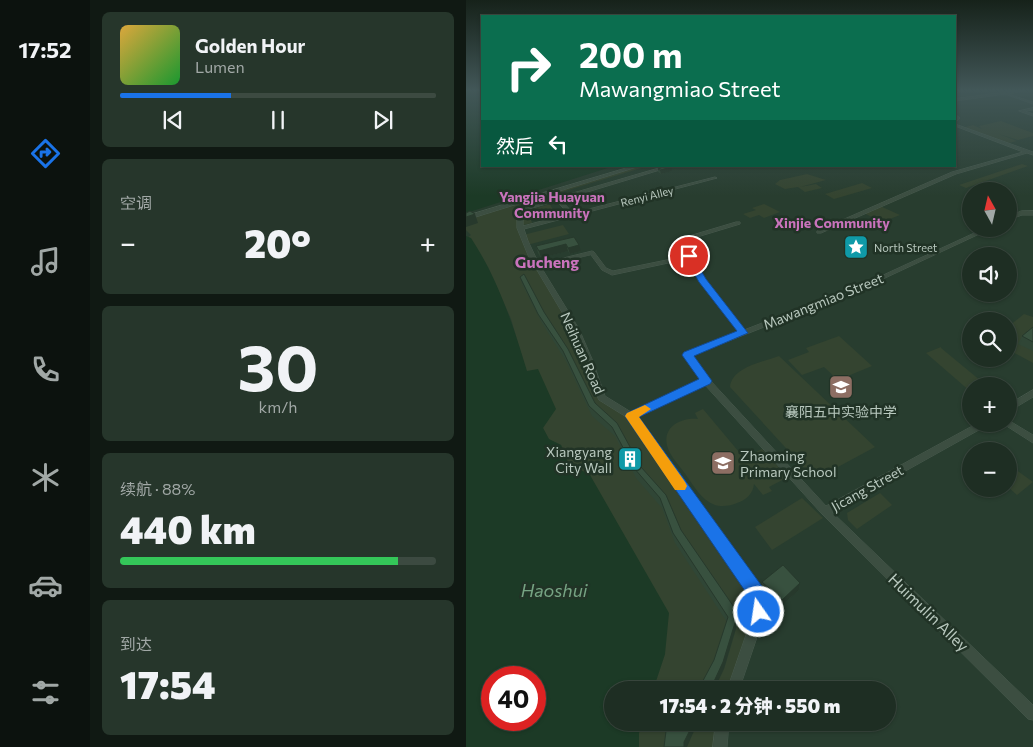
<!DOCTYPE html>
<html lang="zh">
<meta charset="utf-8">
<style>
body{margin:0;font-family:Commissioner,"Noto Sans SC",sans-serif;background:#26362b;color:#f1f3f6;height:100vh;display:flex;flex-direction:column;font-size:19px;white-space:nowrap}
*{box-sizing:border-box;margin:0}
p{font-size:16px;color:#a1a8a6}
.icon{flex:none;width:28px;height:28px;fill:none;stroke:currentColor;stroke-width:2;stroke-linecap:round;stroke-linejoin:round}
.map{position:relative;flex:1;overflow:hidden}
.sheet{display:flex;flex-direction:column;gap:12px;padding:12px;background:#101913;width:376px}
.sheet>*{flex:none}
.hud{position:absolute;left:15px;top:15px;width:475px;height:152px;border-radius:0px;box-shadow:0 1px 4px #0004,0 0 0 1px #3c4a41;background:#0b6e4f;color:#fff;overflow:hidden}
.needle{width:32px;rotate:352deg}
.controls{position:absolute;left:496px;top:182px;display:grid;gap:10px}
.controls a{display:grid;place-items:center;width:55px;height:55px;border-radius:50%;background:#1e2e23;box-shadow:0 1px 4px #0004,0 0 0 1px #3c4a41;font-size:25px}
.speed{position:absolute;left:15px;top:666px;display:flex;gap:10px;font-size:25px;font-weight:700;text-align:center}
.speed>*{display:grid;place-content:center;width:65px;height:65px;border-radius:50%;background:#1e2e23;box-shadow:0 1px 4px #0004,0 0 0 1px #3c4a41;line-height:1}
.speed .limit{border:8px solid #d22;background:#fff;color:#111}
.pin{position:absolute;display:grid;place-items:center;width:42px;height:42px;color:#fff;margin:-21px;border:2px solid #fff;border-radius:50%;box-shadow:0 1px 5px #0007}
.me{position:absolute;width:55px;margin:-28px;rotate:347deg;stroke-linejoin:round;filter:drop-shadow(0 0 4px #0008)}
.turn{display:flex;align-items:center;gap:18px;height:105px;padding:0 15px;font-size:22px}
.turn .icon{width:65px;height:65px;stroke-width:2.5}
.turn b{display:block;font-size:35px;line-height:42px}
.then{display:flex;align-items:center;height:48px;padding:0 15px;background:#0003;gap:10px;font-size:19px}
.big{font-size:38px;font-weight:800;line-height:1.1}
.sheet .tile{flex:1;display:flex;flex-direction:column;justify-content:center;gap:8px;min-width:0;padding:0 18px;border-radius:8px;background:#26362b}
.sheet .dial{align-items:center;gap:0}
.dial b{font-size:65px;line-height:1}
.song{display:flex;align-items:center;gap:15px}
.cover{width:60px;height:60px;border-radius:8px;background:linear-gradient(135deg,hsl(40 70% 55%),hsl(130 70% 35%))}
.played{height:5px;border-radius:2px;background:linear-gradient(90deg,#1a73e8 35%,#3c4a41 35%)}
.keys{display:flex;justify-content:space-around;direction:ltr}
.heat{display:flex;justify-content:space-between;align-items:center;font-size:28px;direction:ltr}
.charge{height:8px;border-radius:4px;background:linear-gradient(90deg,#34c759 88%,#3c4a41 0)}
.trip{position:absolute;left:138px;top:681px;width:292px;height:50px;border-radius:25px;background:#1e2e23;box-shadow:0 1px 4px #0004,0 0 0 1px #3c4a41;font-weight:800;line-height:50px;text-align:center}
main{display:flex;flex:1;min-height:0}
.tab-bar{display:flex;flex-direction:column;width:90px;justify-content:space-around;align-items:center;background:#0c120e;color:#a1a8a6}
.tab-bar .icon{width:35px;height:35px}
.tab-bar .selected{color:#1a73e8}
.tab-bar b{font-size:22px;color:#f1f3f6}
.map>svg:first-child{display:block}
.green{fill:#344430}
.water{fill:#1c3a26;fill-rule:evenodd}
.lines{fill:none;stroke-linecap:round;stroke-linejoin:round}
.minor-casing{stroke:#485a4e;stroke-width:1}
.minor{fill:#3c4e41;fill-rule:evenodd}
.wall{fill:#304636}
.shaded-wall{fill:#27392c}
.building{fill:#38513f;stroke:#27392c}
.route{fill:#1a73e8;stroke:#114b97}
.slow{fill:#f59e0b}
.labels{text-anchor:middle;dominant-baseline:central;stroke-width:5;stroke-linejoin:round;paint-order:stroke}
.far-street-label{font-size:11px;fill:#b8c8be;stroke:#213326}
.far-poi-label{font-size:11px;fill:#b8c8be;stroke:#213326;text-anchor:start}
.far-quarter-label{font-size:14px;font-weight:bold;fill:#c973bc;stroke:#213326}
.street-label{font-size:14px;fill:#b8c8be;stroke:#213326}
.poi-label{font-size:14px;fill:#b8c8be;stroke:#213326}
.far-district-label{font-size:16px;font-weight:bold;fill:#c973bc;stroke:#213326}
.near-street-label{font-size:16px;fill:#b8c8be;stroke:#213326}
.near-water-label{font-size:18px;font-style:italic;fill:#76a383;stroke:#213326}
</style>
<main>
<nav class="tab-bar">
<b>17:52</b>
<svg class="icon selected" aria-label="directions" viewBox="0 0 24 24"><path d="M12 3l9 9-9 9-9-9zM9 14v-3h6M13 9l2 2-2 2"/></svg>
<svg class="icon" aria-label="music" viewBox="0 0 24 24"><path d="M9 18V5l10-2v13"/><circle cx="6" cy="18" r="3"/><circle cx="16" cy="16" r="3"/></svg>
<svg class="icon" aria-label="phone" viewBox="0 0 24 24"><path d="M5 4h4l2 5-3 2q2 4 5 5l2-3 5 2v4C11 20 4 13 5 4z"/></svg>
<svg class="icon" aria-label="climate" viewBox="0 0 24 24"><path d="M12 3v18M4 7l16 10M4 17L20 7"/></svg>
<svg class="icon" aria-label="car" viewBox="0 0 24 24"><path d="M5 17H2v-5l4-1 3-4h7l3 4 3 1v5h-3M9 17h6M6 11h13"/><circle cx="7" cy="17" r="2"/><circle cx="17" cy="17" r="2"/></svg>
<svg class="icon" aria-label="filters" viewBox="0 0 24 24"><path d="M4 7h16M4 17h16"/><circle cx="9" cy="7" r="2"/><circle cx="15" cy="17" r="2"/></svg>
</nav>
<section class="sheet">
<div class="tile">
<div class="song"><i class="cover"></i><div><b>Golden Hour</b><p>Lumen</p></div></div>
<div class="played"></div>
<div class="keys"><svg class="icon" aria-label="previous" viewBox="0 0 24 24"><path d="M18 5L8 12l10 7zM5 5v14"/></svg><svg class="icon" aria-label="pause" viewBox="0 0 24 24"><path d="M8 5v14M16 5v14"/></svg><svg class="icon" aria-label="next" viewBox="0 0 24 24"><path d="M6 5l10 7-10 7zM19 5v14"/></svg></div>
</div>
<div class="tile"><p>空调</p>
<div class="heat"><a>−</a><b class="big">20°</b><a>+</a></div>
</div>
<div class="tile dial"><b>30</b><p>km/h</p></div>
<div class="tile"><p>续航 · 88%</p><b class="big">440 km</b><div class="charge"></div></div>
<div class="tile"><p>到达</p><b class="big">17:54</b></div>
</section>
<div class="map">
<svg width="567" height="747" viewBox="0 0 567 747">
<rect width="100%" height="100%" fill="#283d2f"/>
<g class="green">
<polygon points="535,121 567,133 567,136 552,140 533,134 551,141 539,144 496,128 507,125 516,129 513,126"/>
<polygon points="556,164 562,166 500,188 493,185"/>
<polygon points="172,166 182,166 56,204 58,206 96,194 98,196 62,208 54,215 57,235 97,225 103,234 61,245 106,322 136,398 165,416 297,602 267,690 187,690 199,654 124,475 102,463 95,445 83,440 77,428 45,319 22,267 2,237 5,235 0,230 0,216"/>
<polygon points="341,174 360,180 334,187 350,184 356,188 339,192 332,187 319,189 309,184 314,180"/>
<polygon points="396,183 406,188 368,199 359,194"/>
<polygon points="84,204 87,210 64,217 66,223 57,225 57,216 63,210"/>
<polygon points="298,204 314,212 298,218 293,215 284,218 277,214 290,210 286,208"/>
<polygon points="414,206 434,215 416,222 398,213"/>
<polygon points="558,314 567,317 567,363 543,350 543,326"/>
<polygon points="373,336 406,366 372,380 358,367 336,375 322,360 343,352 340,348"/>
<polygon points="475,347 475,348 521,386 505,386 505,392 460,353"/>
<path d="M313 356 409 447 357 475 341 471 264 387C266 367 297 362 313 356Z"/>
<path d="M237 409 278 458 296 449 322 477 303 487 306 491 297 495 288 484C287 494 280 500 271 503 265 506 255 507 249 505 235 500 228 486 220 475 215 468 208 460 204 453 192 430 212 417 232 419L229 413Z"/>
<polygon points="542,464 567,482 551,495 543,488"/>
<polygon points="414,493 426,505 391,529 382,520 381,513"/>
<polygon points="336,498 357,518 306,550 289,527"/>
<polygon points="176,723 257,723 254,747 173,747 173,733"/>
</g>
<g class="water">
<polygon points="0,91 16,91 16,166 148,166 0,213"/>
<path d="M0 236 5 238C32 279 47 325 61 371L72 369 90 409 77 428 83 439 95 445 102 463 124 475 203 613 199 654 187 690H146V722L176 723 173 733V747H0ZM26 678H69V720H26Z"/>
</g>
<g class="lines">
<defs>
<g id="minor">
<polygon points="548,91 557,91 542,94 567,102 567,104 539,94 489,101 489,99"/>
<polygon points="567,108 567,110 559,111 567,114 567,116 553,111"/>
<polygon points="489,114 494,118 489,122 490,118"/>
<polygon points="489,124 567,152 567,155 561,153 490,174 355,233 351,233 351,231 486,172 557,152 489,126"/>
<polygon points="167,166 174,166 0,220 0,216"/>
<path d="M200 166H207L95 200 107 213 249 177 251 178 58 229 62 241 73 264 126 251 128 252 140 268 147 271 220 256 212 240 213 239 270 222H274V224L218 241 239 279 278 330 400 283 517 229H524L404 285 225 356 243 379 360 506 510 424H521L520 426 366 512 567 705V720L562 719 356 514 239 385 170 417 301 598 303 602 273 690H261L291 603 162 418 133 400 132 398 123 368 106 329 62 255 51 228V215L60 207 89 199V197H93ZM91 201 102 214 57 226V215L64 209ZM125 255 136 270 146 275 221 259 234 281 273 332 218 353 217 355 235 380 165 412 139 396 126 359 113 329 75 267Z"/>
<polygon points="567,211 567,215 556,215 542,220 542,217 555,211"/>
<polygon points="567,390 567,397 542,412 542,405"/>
<polygon points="542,420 567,435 567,443 539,425 538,424 542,424"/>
<polygon points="250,722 263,722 261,747 247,747"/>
</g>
</defs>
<use href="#minor" class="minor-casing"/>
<use href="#minor" class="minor"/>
</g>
<g class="wall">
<polygon points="206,167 206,171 195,174 192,172 192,169"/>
<polygon points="108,237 115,251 104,254 102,251 75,258 72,253 70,246"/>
<polygon points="54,277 78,312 129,403 175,467 272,622 258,669 248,660 261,622 209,543 196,508 170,478 149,436 126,416 100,361 76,323 57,286"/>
<polygon points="567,327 567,351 552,344 556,336"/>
<polygon points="296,582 334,583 333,590 315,606 296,588"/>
</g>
<g class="shaded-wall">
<polygon points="206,167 206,171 195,174 194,170"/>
<polygon points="9,214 12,223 0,227 0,217"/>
<polygon points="100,244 102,251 75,258 73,251"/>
<polygon points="113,245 115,251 104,254 102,248"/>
<polygon points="334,583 333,590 315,606 316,600"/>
<polygon points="272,613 272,622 258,669 248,690 244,690"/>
<polygon points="228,722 232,722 221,747 218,747 218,742"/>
</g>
<g class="building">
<polygon points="200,166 206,167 194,170 192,169"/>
<polygon points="4,211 9,214 0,217 0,213"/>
<polygon points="108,237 113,245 102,248 100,244 73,251 70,246"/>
<polygon points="58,274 78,312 102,349 129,403 151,423 175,467 200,495 215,530 272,613 257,662 244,690 232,690 248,660 262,617 207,533 194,498 168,468 146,427 123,406 97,351 72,314 54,277"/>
<polygon points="567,327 567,342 556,336"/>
<polygon points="317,565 334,583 316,600 296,582"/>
<polygon points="208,722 228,722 218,742 218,747 198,747 200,731"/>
</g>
<linearGradient id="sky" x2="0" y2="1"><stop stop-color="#16221a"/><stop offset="0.46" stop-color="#425758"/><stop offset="1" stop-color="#425758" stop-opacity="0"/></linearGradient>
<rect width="567" height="196" fill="url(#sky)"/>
<polygon class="route" points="223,254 226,255 240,279 282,333 228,356 246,381 244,384 173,417 303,596 305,602 299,618 293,620 287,618 285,612 288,604 159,416 161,413 233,379 216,355 218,352 271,331 233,282 218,256"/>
<polygon class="slow" points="179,405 185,409 173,417 219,482 221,486 219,490 209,490 159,416 161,413"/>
<defs>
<symbol id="sight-square" viewBox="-11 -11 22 22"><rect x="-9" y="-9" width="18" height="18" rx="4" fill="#0f9aa8" stroke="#213326"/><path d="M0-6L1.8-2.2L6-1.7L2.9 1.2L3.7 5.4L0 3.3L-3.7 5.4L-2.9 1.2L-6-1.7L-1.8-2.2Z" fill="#fff"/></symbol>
<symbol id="school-square" viewBox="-11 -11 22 22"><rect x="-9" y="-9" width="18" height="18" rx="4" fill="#8d6e63" stroke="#213326"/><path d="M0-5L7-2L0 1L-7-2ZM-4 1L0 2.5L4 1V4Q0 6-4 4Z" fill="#fff"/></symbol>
<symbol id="building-square" viewBox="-11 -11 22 22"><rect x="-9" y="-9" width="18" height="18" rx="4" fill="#0f9aa8" stroke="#213326"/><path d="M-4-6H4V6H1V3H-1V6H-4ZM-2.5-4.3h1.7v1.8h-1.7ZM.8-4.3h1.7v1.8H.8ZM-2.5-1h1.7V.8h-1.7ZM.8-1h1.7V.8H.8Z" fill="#fff"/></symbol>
</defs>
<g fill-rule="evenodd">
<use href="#sight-square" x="376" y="233" width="28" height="28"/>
<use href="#school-square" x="361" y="373" width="28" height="28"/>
<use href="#building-square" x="150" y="445" width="28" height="28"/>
<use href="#school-square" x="243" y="449" width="28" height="28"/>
</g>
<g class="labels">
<g class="far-street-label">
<text transform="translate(181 196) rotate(-14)">Renyi Alley</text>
</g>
<g class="far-poi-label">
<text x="408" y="247">North Street</text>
</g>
<g class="far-quarter-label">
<text x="86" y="196">Yangjia Huayuan<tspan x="86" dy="16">Community</tspan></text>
<text x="366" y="222">Xinjie Community</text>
</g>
<g class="street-label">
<text transform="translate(357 301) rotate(-22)">Mawangmiao Street</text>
<text transform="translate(117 353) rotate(66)">Neihuan Road</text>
<text transform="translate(401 488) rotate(-29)">Jicang Street</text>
</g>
<g class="poi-label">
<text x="375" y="411">襄阳五中实验中学</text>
<text x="146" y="451" text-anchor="end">Xiangyang<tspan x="146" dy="16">City Wall</tspan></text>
<text x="274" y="455" text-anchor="start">Zhaoming<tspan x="274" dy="16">Primary School</tspan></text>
</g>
<g class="far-district-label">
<text x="81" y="261">Gucheng</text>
</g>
<g class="near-street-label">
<text transform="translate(463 612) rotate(44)">Huimulin Alley</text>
</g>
<g class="near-water-label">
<text x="88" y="590">Haoshui</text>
</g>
</g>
</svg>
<div class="controls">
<a><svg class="needle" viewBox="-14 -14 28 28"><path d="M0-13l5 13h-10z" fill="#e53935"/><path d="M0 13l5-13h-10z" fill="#a1a8a6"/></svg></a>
<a><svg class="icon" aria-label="sound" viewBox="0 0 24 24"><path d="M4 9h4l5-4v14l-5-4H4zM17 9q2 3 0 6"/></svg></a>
<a><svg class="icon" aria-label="search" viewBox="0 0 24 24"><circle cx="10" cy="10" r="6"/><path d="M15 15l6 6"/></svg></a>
<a>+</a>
<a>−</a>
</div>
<div class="speed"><div class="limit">40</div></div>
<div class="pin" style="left:223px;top:256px;background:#d93025"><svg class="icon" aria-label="arrive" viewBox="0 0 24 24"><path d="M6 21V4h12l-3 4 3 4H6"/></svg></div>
<svg class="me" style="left:293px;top:612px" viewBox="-20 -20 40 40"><circle r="17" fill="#1a73e8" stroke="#fff" stroke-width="3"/><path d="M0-11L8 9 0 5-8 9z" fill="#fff"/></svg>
<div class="trip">17:54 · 2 分钟 · 550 m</div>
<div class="hud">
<div class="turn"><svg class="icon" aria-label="right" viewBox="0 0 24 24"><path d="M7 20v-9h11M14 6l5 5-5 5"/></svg><div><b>200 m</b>Mawangmiao Street</div></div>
<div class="then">然后<svg class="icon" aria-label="left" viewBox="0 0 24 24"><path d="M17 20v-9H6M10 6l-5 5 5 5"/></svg></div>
</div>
</div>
</main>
